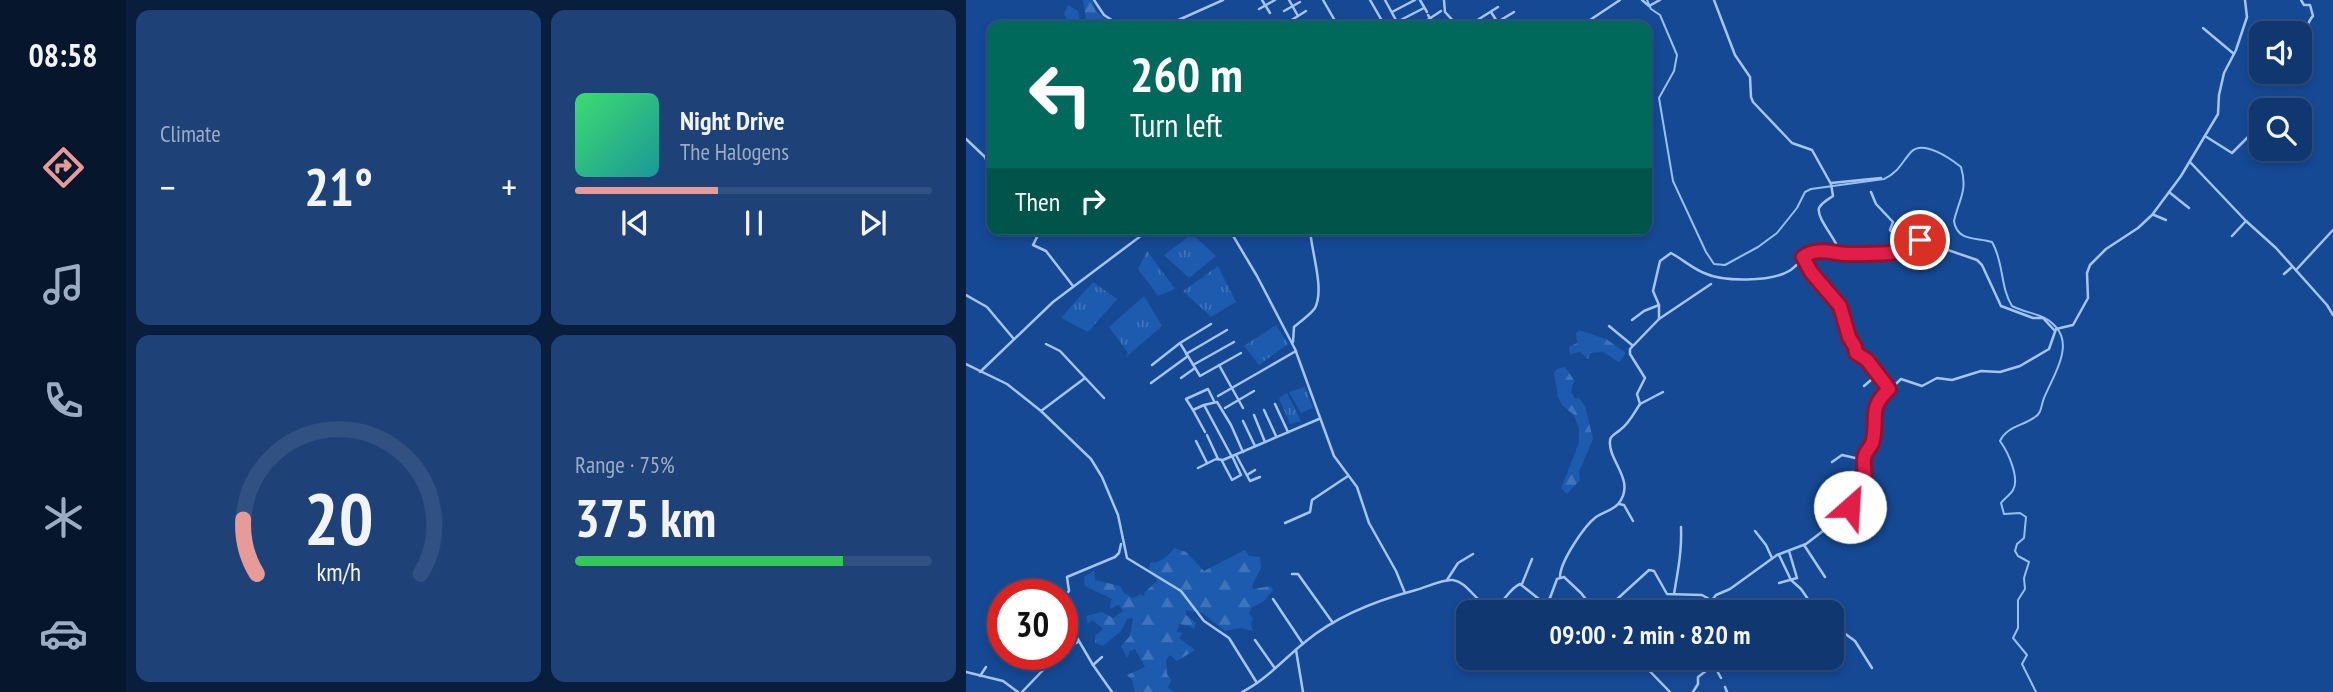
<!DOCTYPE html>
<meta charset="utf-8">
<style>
body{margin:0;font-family:"PT Sans Narrow",sans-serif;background:#1e4277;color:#f1f3f6;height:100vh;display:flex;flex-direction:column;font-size:26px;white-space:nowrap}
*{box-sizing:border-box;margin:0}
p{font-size:23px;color:#9cacc3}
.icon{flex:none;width:38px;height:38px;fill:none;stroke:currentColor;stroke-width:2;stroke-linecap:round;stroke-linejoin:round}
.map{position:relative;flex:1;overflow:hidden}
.side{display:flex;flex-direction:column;gap:10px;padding:10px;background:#091e3d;width:840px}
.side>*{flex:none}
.guide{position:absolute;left:21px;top:21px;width:665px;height:214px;border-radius:14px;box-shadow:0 4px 10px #0003,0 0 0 2px #305182;background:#00695c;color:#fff;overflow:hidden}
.controls{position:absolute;left:1283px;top:21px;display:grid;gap:14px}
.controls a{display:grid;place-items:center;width:63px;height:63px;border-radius:14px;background:#10376f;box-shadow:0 4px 10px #0003,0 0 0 2px #305182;font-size:35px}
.speed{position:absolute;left:21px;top:579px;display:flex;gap:14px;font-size:35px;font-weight:700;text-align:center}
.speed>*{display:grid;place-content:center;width:91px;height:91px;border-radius:50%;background:#10376f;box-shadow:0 4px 10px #0003,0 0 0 2px #305182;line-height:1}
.speed .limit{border:10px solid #d22;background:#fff;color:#111}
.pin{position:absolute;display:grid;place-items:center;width:60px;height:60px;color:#fff;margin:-30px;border:4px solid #fff;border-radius:50%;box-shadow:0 2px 7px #0007}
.me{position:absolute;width:77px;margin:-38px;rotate:26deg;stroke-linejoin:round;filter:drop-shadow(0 0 5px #0008)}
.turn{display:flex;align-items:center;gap:24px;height:147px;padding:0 28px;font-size:32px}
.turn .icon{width:91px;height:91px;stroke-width:2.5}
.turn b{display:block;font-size:49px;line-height:60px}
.then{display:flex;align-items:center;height:66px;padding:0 28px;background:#0003;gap:14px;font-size:26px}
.big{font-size:52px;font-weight:800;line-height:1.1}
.side .widget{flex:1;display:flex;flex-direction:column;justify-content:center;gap:10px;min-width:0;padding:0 24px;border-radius:14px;background:#1e4277}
.side .dial{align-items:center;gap:0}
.dial svg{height:182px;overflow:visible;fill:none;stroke:#305182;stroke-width:7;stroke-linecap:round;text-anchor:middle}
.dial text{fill:#f1f3f6;stroke:none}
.song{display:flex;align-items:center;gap:21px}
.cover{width:84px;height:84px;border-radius:10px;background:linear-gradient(135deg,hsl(140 70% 55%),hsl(180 70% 35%))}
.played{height:7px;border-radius:4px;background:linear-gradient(90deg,#e69b98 40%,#305182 40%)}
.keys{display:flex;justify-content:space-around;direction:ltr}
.heat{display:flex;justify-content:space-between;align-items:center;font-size:38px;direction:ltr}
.charge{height:10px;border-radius:5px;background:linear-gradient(90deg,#34c759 75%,#305182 0)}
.side .tiles{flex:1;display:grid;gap:10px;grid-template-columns:repeat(2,1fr)}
.trip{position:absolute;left:490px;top:600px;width:388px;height:70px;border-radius:14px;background:#10376f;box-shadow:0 4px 10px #0003,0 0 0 2px #305182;font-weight:800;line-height:70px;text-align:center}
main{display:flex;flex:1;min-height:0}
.tab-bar{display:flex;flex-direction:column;width:126px;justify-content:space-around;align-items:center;background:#06162c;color:#9cacc3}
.tab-bar .icon{width:49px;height:49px}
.tab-bar .on{color:#e69b98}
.tab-bar b{font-size:32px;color:#f1f3f6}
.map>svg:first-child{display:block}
.grass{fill:url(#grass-tufts)}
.forest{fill:url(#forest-firs)}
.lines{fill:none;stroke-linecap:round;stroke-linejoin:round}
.stream{stroke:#96c0f4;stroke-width:2}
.minor{stroke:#a4c5f2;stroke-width:2.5}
.route-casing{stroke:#92132f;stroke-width:18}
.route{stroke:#e11d48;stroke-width:12}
</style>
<main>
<nav class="tab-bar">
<b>08:58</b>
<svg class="icon on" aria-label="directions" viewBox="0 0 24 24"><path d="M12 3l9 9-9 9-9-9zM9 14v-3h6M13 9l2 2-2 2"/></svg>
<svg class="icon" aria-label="music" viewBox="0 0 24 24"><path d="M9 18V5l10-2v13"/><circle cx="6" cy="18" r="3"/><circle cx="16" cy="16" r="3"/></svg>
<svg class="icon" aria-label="phone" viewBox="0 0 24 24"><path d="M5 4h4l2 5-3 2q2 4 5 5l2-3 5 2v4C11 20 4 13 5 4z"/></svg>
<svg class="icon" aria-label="climate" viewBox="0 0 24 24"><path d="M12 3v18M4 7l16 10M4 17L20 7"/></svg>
<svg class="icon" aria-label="car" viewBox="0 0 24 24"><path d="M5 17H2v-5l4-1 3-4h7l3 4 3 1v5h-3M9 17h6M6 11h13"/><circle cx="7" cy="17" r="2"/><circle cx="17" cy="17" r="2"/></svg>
</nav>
<section class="side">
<div class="tiles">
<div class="widget"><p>Climate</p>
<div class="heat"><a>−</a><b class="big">21°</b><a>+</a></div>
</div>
<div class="widget">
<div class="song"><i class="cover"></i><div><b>Night Drive</b><p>The Halogens</p></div></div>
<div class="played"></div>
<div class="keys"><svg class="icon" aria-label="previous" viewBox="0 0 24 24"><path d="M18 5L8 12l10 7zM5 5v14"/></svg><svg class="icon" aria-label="pause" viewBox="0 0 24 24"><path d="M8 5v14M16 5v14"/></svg><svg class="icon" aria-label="next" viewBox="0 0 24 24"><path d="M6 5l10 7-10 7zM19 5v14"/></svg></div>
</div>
<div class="widget dial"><svg viewBox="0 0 100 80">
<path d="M14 69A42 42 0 1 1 86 69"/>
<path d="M14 69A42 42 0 0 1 8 45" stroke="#e69b98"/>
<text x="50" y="56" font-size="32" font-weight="700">20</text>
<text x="50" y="72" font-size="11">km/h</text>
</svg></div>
<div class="widget"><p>Range · 75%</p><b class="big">375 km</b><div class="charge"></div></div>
</div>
</section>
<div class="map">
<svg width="1367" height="692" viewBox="0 0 1367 692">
<defs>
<pattern id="grass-tufts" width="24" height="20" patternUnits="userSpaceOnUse" patternTransform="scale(1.75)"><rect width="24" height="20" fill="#1d5bae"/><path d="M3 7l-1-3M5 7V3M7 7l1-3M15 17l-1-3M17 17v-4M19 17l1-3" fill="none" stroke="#3f74ba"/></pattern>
<pattern id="forest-firs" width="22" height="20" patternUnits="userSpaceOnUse" patternTransform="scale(1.75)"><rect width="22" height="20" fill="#1d5bae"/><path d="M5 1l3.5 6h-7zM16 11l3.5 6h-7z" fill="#3f74ba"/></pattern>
</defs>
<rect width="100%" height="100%" fill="#154994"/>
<g class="grass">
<polygon points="226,234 250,256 223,278 198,255"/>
<polygon points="181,251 209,289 192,296 172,269"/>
<polygon points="252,266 270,302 245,317 217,291"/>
<polygon points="127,282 151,299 122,332 95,318"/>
<polygon points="178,296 196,326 160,357 162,353 143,327"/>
<polygon points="310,325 322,344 293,365 278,346"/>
<polygon points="339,387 347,408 335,413 323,392"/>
<polygon points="321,393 335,421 324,424 313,398"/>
</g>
<g class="forest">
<polygon points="117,0 126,0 130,11 147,26 99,26 102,21 98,14 102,5 112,11 114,20 120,18"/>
<polygon points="613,330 640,339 659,352 659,355 653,362 637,352 624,353 622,359 614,352 604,354 603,347 611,343 610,334"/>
<polygon points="599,367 608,380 605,392 609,399 613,398 619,406 627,439 613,472 614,480 601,494 595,488 613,443 613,429 608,415 596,405 592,397 588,373 591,369"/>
<path d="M208 548 220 552 238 571 279 550 283 556 294 557 295 568 286 586 287 589 305 586 307 590 298 601 285 608 283 614 287 618 285 624 287 631 275 628 259 631 236 613 220 610V615L230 623 228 629 223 626 213 624 211 632 217 633 213 638 229 650 211 661 204 655 200 660 201 674 205 680 202 688 208 692H169L166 680 161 675 179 667 169 649 164 651 161 658 155 646 164 636 167 618 161 619 155 631 137 646 129 643V636L137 629 126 620 122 624 120 616 136 612 147 618 157 611 153 605 143 609 146 599 119 586 118 577 128 571 129 580 154 586 158 593 167 598 175 594 179 597 178 593 191 581 183 569 184 563C195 563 202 556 208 548Z"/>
</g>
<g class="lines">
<path class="stream" d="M681 0 685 9 694 15 711 55 708 71 693 98 707 181 740 252 748 264 759 265 792 247 811 233 831 208 839 192 845 189 918 179C932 173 936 162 945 152 957 139 985 159 995 167 1002 191 993 199 988 221 991 242 1011 237 1026 242 1038 262 1034 287 1046 306 1061 314 1078 313 1090 327 1108 347 1086 378 1078 398 1075 405 1076 413 1069 417 1057 426 1041 426 1034 441 1042 452 1054 478 1047 490 1044 495 1038 499 1035 503L1038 514 1054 513 1060 517 1058 538 1051 544 1049 551 1052 556 1063 562 1058 578 1059 589 1052 600V628L1047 638 1061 655 1056 664 1070 692"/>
<g class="minor">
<polyline points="128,0 138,15 155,26"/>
<polyline points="296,0 304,13"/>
<polyline points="323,0 332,16 324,21"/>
<polyline points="357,0 372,26"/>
<polyline points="404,0 419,26"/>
<polyline points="419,0 431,22"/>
<polyline points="454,0 461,12"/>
<polyline points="478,0 479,12 491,25"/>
<polyline points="676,0 683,6 694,0"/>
<path d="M748 0 769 55 784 77 785 97 787 102 826 143 846 150 865 184 867 196C864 198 855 203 853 208 850 218 871 240 873 251"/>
<polyline points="293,9 309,0"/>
<polyline points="318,11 334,2"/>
<polyline points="426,12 449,0"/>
<polyline points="525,12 534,26"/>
<polyline points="462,15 469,26"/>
<polyline points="332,16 340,11"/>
<polyline points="457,23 475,11"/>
<polyline points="199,26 257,0"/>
<polyline points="423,26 458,8"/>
<polyline points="474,26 481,22"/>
<polyline points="502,26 532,7"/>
<polyline points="525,26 548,12"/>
<polyline points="615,26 654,0"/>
<polyline points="1237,28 1268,54"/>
<path d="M1334 39C1342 32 1340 23 1347 16L1344 5H1338L1335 0"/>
<polyline points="1334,66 1340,71"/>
<polyline points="1239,136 1266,153 1283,136"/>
<polyline points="0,139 19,157 26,174"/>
<polyline points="1224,162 1280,221 1310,248 1361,305 1367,315"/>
<polyline points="865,183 915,178"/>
<polyline points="1203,192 1223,208"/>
<polyline points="1188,215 1200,220"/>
<polyline points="75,229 67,245 80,251 107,286"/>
<polyline points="263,229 291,276 329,349 368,456 391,487 403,523 430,571 439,593"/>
<polyline points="1266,236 1280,221"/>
<polyline points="953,240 1011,260 1016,265 1035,306 1067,318 1077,318 1089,331"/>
<polyline points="938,247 953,240 952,260"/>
<polyline points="837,257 845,272 874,305 883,337 889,347 890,353 901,360 923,389"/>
<polyline points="1330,270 1367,230"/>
<polyline points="1318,274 1326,267"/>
<polyline points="0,295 21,307 47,338"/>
<polyline points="693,319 745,284"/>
<polyline points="666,320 678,311 693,305"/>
<polyline points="643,326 666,345"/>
<path d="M327 342 328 327C335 321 344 315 349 308 359 289 345 251 344 229"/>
<polyline points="214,343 234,376 275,353"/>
<polyline points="80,344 94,351 138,398"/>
<polyline points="220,354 261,330"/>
<polyline points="0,364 41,384 75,411 125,459 136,477 152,515 161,558 215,591 238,621 263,638 291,683"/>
<polyline points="186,365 214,343 245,324"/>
<polyline points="227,365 268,342"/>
<polyline points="253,365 277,408"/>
<polyline points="14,372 87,302 184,229"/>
<polyline points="215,378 229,368"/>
<polyline points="185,383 222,356"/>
<polyline points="898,386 912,374"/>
<polyline points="252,396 330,351"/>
<polyline points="309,404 322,432"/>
<polyline points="674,404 697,392"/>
<polyline points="238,405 227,410 239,432"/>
<polyline points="259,408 288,391"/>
<polyline points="227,410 220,399 242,389 248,401"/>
<polyline points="298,410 310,436"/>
<polyline points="75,411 119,378"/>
<polyline points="288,415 299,442"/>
<polyline points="277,421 289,446"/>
<polyline points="241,435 252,459"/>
<polyline points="230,441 241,463"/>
<polyline points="270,455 284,481 294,477"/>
<polyline points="266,457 238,405 251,402 265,425 277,452"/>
<polyline points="256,461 266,480 275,475 267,458"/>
<polyline points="866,462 876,455 898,460"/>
<polyline points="232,468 250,459 257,460 353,419"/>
<polyline points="281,475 289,470"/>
<polyline points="653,504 658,505 667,521"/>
<polyline points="319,523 344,512 346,500 382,476"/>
<polyline points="789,531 800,545 806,558"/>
<polyline points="838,545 859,577"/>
<polyline points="813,555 825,580 835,589 851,612"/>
<polyline points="326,574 332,574 367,623"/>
<path d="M594 577C594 562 618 526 630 517 637 512 648 510 653 503 670 480 642 461 644 441 644 435 650 434 654 430 663 424 668 413 674 404L671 394 679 378 664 354V349L693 319V305L687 291 694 261 705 253C716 259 726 268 738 273 757 282 805 282 823 271 835 264 838 251 854 251 880 250 910 259 935 250L937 245 924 230 927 222 910 204 905 192"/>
<polyline points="481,580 492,563 507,554"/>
<polyline points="813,583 831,578 823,551"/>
<polyline points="556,584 566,559"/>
<path d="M708 594C712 571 716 550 715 527"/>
<polyline points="96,599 103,591 101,577 149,557 153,553 155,544"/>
<polyline points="307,599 337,644"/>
<polyline points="578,603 584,612"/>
<polyline points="629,611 649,601 683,570 688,571 701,594 736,595 745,600"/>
<polyline points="96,612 127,665 136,657"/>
<polyline points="737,612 750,595 764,589 811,555 840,544 883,511 898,486 900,470 898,457 907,440 910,403 935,379 956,386 971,378 986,380 1015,371 1034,372 1054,366 1083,349 1090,329 1107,325 1122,298 1121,273 1124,265 1140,249 1172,228 1186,215 1215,176 1252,114 1253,95 1258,73 1270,50 1281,17 1279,0"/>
<polyline points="866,624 889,641 906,668"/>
<polyline points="289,640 308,667"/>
<polyline points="96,644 100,647 112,642"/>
<polyline points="330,650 337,692"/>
<polyline points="612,658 618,668 627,661"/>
<polyline points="671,658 704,692"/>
<polyline points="127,665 146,692"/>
<polyline points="678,665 687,658"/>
<polyline points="748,665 755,678"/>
<polyline points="0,672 37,681 52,692"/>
<polyline points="14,676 20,667"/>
<polyline points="759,687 761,692"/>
<polyline points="56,692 79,668 72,654"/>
<path d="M276 692C300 680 319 658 339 642 370 616 412 600 450 590 461 587 476 579 487 580 502 582 510 603 525 608 539 604 542 589 554 584L578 603 584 598 591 579 598 577 615 593 630 612"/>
<polyline points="727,692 732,684 732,677 748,665 745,658"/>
</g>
</g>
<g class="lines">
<defs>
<path id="route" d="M884 507C888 498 896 492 898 483 900 474 896 461 899 455 901 449 906 447 907 440 912 415 902 409 923 389L901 360 890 353 889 347 883 337 874 306 845 272 837 257C850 247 865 253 880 254 892 254 912 254 924 253 936 252 943 242 954 240"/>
</defs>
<use href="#route" class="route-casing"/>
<use href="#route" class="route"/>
</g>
</svg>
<div class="controls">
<a><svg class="icon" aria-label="sound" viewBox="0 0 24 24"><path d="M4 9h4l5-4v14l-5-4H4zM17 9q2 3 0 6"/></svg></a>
<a><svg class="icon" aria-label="search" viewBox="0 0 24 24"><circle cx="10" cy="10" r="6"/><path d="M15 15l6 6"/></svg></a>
</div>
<div class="speed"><div class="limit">30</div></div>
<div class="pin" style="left:954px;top:240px;background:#d93025"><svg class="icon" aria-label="arrive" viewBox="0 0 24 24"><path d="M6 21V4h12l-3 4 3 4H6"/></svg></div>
<svg class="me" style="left:884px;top:507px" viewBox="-20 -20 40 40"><circle r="19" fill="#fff"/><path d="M0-13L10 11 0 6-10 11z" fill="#e11d48"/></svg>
<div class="trip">09:00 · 2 min · 820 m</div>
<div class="guide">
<div class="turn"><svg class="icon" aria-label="left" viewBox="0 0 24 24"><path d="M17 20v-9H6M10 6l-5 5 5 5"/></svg><div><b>260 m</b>Turn left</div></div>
<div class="then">Then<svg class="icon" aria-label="right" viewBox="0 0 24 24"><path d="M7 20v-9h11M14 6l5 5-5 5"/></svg></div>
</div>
</div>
</main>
